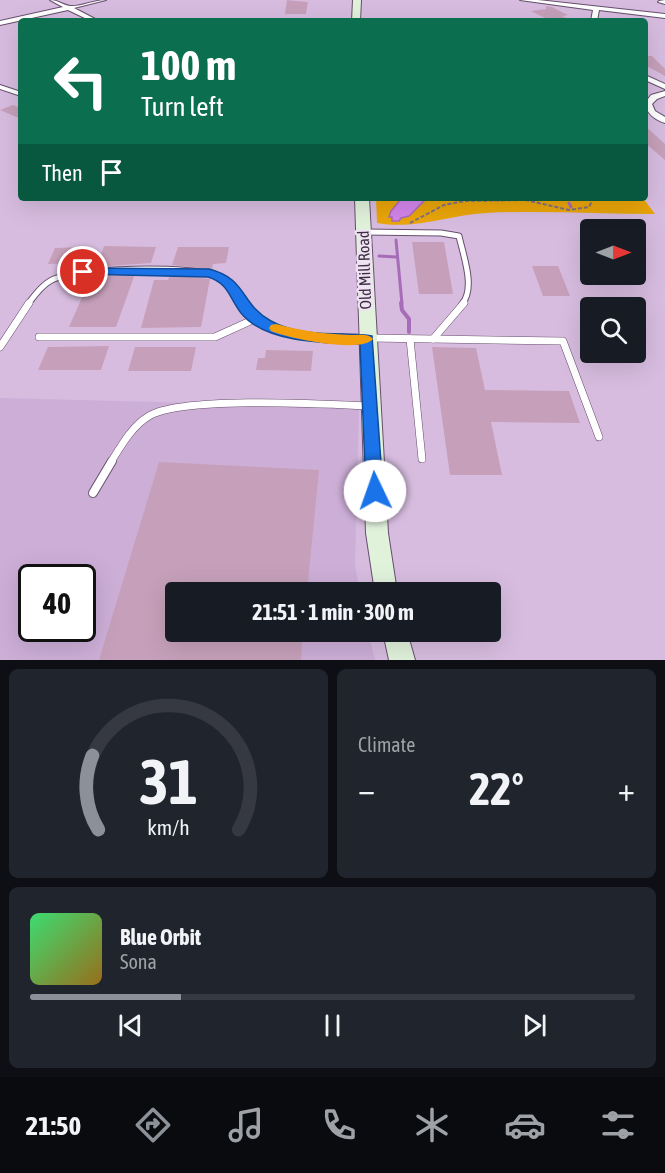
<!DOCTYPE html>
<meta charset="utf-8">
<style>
body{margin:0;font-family:"Asap Condensed",sans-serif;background:#20242c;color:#f1f3f6;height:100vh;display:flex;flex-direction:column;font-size:22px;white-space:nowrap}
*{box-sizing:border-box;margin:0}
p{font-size:20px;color:#9ea1a6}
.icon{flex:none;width:33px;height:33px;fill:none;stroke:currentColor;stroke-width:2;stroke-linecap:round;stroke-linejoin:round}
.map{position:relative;height:660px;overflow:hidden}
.sheet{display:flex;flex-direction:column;gap:9px;padding:9px;background:#0d0f14;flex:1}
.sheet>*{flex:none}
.banner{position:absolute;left:18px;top:18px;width:630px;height:183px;border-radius:6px;box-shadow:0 6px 24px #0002;background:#0b6e4f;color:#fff;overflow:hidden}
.needle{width:39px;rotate:90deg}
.tools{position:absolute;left:580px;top:219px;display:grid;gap:12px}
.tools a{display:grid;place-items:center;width:66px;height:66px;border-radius:6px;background:#171b24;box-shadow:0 6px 24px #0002;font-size:30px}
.speed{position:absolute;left:18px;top:564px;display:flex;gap:12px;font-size:30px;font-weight:700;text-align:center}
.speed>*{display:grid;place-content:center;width:78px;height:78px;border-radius:50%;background:#171b24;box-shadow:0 6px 24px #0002;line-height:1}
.speed .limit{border:3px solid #111;border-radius:9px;background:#fff;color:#111}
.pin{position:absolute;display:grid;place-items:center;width:51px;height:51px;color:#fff;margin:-26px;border:3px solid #fff;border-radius:50%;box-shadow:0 2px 6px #0007}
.me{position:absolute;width:66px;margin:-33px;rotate:357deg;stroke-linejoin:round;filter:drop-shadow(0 0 4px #0008)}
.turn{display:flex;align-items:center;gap:21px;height:126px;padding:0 24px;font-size:27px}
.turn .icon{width:78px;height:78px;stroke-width:2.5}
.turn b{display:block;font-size:42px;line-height:51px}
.then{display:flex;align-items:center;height:57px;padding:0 24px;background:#0003;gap:12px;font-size:22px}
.big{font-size:45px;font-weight:700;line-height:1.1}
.sheet .widget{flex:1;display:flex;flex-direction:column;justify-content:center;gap:9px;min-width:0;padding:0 21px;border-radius:9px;background:#20242c}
.sheet .dial{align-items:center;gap:0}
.dial svg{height:156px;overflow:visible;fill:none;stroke:#363941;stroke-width:7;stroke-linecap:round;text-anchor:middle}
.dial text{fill:#f1f3f6;stroke:none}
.song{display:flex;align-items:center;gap:18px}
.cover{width:72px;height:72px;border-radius:9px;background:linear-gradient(135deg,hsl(140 70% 55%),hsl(40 70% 35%))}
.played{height:6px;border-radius:3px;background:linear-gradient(90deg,#8c9099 25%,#363941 25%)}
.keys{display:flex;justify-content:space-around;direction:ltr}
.heat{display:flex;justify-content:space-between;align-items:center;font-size:33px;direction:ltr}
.sheet .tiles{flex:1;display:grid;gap:9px;grid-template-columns:1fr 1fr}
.widget:last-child{grid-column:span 2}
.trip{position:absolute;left:165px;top:582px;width:336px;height:60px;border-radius:6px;background:#171b24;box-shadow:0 6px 24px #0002;font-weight:700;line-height:60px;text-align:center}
.tab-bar{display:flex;height:96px;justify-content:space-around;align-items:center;background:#090b0e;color:#9ea1a6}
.tab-bar .icon{width:42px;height:42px}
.tab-bar .current{color:#8c9099}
.tab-bar b{font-size:27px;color:#f1f3f6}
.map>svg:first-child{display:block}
.built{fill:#cdaed7;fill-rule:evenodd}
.green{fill:#eaa509}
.water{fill:#d485eb;stroke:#a66cb7;stroke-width:1.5}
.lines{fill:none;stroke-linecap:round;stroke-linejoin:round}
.stream-far1{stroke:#a66cb7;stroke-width:3}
.stream{stroke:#a66cb7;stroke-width:4}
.building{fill:#c6a0ba}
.lane-far2-casing{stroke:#664f6d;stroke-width:7}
.lane-far1-casing{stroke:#664f6d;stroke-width:8}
.lane-casing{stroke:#664f6d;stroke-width:10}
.street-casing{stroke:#664f6d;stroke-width:2}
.secondary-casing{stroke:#664f6d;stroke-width:2}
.path{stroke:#817087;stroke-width:2;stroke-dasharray:4 2;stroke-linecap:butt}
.lane-far2{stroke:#fff;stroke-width:5}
.lane-far1{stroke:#fff;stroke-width:7}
.lane{stroke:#fff;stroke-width:8}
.street{fill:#fff;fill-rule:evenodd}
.secondary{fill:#e1f2db;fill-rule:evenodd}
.route{fill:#1a73e8;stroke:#114b97;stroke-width:1.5}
.slow{fill:#f59e0b}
.labels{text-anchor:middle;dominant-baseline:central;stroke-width:4.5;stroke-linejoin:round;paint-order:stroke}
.street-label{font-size:16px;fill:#3a303e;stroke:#f0e2f4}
</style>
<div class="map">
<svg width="665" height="660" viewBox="0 0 665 660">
<rect width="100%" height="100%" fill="#d7bcdf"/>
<path class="built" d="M0 398 359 407 355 566 360 592H176V632H368L375 660H0ZM32 578H82V628H32Z"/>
<path class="green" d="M376 198H643L655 214C599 214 542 210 486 213 449 215 415 230 377 223Z"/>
<polygon class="water" points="402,198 427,198 409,216 401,218 399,221 392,221 392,217 389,217 391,211"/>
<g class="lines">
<g class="stream-far1">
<polyline points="569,203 571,207"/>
<polyline points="396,240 402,304"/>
<polyline points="379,256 396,257"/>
</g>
<polyline class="stream" points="401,303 402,310 409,319 409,332"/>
</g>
<g class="building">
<polygon points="287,0 308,2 306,14 285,14"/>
<polygon points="546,6 552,7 568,15 562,16 566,18 549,20 531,11 546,9"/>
<polygon points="645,56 652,56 665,69 665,76 645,65"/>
<polygon points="13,105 21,108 21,119 0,110"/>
<polygon points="645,126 665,144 665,160 645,143"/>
<polygon points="412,242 444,242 453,294 419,294"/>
<polygon points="104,246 156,247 151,263 96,267"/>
<polygon points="83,247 76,263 48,264 55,248"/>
<polygon points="178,247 229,247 226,263 213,264 212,270 172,265"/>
<polygon points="532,266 558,266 570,296 543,296"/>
<polygon points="135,274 116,327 69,327 91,277"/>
<polygon points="170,275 210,279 201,327 141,328 154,280 168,280"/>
<polygon points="109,346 101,370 38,370 48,347"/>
<polygon points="135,347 196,347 191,371 128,371"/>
<polygon points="432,347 476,348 485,390 569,391 580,423 491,422 502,475 450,475"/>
<polygon points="266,350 313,351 311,371 256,370 258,358 265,358"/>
<polygon points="159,462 319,470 307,592 176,592 176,632 303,632 301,660 99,660"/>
</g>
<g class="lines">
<defs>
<g id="lane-far2">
<path d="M364 232 441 233 459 236C463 255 476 288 462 304"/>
<path d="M28 304C34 296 41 286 50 281 73 267 195 265 219 277 231 283 235 294 242 304"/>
</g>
<g id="lane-far1">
<path d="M241 303C257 325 283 333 309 337L563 341 599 437"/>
<polyline points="39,337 215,337 257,318"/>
<polyline points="410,339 422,459"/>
<polyline points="433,339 464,303"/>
<polyline points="0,347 29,303"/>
<path d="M111 462C121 446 132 426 149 416 182 396 326 404 370 406"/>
</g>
<polyline id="lane" points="93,493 112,461"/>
<g id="street">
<path d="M50 0C58 0 63 5 70 6 80 7 94 0 106 0L74 8 99 21H91L68 10 0 25V21L63 7Z"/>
<polygon points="520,0 538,0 665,14 665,18 599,10 597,21 591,21 593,10"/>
<polygon points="665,0 665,4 658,2 659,1"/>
<polygon points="645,75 665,84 665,89 645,80"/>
<polygon points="0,85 21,92 21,96 0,89"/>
<path d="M665 91V96L657 99 652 104 655 111 665 117V123C655 120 646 113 645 103L651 95Z"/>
</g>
<g id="secondary">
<polygon points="353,0 361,0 360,21 352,21"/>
<polygon points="355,198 369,198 388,533 397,592 375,592 366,533"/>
<polygon points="383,632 407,632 415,660 389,660"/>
</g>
</defs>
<use href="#lane-far2" class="lane-far2-casing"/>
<use href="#lane-far1" class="lane-far1-casing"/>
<use href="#lane" class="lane-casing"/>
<use href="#street" class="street-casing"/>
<use href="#secondary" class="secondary-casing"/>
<polyline class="path" points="410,223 444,205 464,201 526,200 569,210 589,207 591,203 589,198"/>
<use href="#lane-far2" class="lane-far2"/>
<use href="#lane-far1" class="lane-far1"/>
<use href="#lane" class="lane"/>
<use href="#street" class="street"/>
<use href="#secondary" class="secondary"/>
</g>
<path class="route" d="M83 268 209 269C248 279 239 303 271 321 292 333 320 334 344 334 353 335 363 334 372 336L383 491 381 496 375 498 369 496 366 491 360 344C325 343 265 343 241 313 229 297 228 283 208 277L79 274 77 272 79 269Z"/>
<path class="slow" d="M276 324C302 331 324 334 351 335 359 335 368 333 373 339 361 354 288 338 271 331L269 328 271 325Z"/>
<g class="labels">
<g class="street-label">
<text transform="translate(364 270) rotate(-92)">Old Mill Road</text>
</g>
</g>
</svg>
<div class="tools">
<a><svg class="needle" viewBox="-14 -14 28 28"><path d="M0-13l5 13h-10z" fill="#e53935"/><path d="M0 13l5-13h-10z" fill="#9ea1a6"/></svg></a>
<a><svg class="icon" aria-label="search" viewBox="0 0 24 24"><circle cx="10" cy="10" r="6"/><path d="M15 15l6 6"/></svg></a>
</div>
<div class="speed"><div class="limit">40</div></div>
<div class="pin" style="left:83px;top:272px;background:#d93025"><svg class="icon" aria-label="arrive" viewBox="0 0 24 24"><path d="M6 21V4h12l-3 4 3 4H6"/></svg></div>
<svg class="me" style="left:375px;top:491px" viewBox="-20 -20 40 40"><circle r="19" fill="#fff"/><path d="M0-13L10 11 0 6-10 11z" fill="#1a73e8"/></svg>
<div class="trip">21:51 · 1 min · 300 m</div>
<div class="banner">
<div class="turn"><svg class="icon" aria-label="left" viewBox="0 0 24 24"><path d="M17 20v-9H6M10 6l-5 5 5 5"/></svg><div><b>100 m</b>Turn left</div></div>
<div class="then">Then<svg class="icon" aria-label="arrive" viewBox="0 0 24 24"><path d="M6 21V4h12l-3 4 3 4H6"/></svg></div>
</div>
</div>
<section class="sheet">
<div class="tiles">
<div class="widget dial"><svg viewBox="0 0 100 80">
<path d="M14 69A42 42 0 1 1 86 69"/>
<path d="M14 69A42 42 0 0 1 11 31" stroke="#8c9099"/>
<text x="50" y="56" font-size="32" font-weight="700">31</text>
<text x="50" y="72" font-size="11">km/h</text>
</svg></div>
<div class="widget"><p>Climate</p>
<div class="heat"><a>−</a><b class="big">22°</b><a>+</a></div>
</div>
<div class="widget">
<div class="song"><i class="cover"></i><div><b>Blue Orbit</b><p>Sona</p></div></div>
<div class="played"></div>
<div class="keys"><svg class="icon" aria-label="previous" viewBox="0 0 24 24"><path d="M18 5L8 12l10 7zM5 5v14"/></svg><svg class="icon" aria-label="pause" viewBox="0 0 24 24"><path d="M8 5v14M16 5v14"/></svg><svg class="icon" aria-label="next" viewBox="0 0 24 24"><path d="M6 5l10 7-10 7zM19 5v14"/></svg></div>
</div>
</div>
</section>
<nav class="tab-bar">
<b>21:50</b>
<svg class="icon current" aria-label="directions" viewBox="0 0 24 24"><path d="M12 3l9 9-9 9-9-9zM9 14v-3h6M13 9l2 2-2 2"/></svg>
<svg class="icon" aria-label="music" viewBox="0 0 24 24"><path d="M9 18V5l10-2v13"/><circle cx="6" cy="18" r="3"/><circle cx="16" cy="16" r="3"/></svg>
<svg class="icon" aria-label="phone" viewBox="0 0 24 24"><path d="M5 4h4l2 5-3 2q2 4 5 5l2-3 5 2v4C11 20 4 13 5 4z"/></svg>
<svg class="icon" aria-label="climate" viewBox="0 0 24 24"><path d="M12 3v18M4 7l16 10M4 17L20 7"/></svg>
<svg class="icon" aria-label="car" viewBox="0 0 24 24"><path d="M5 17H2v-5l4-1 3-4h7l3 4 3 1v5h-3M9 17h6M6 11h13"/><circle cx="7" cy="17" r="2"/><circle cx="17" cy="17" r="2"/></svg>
<svg class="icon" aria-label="filters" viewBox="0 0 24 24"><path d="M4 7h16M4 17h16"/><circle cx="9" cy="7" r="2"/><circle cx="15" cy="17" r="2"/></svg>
</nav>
